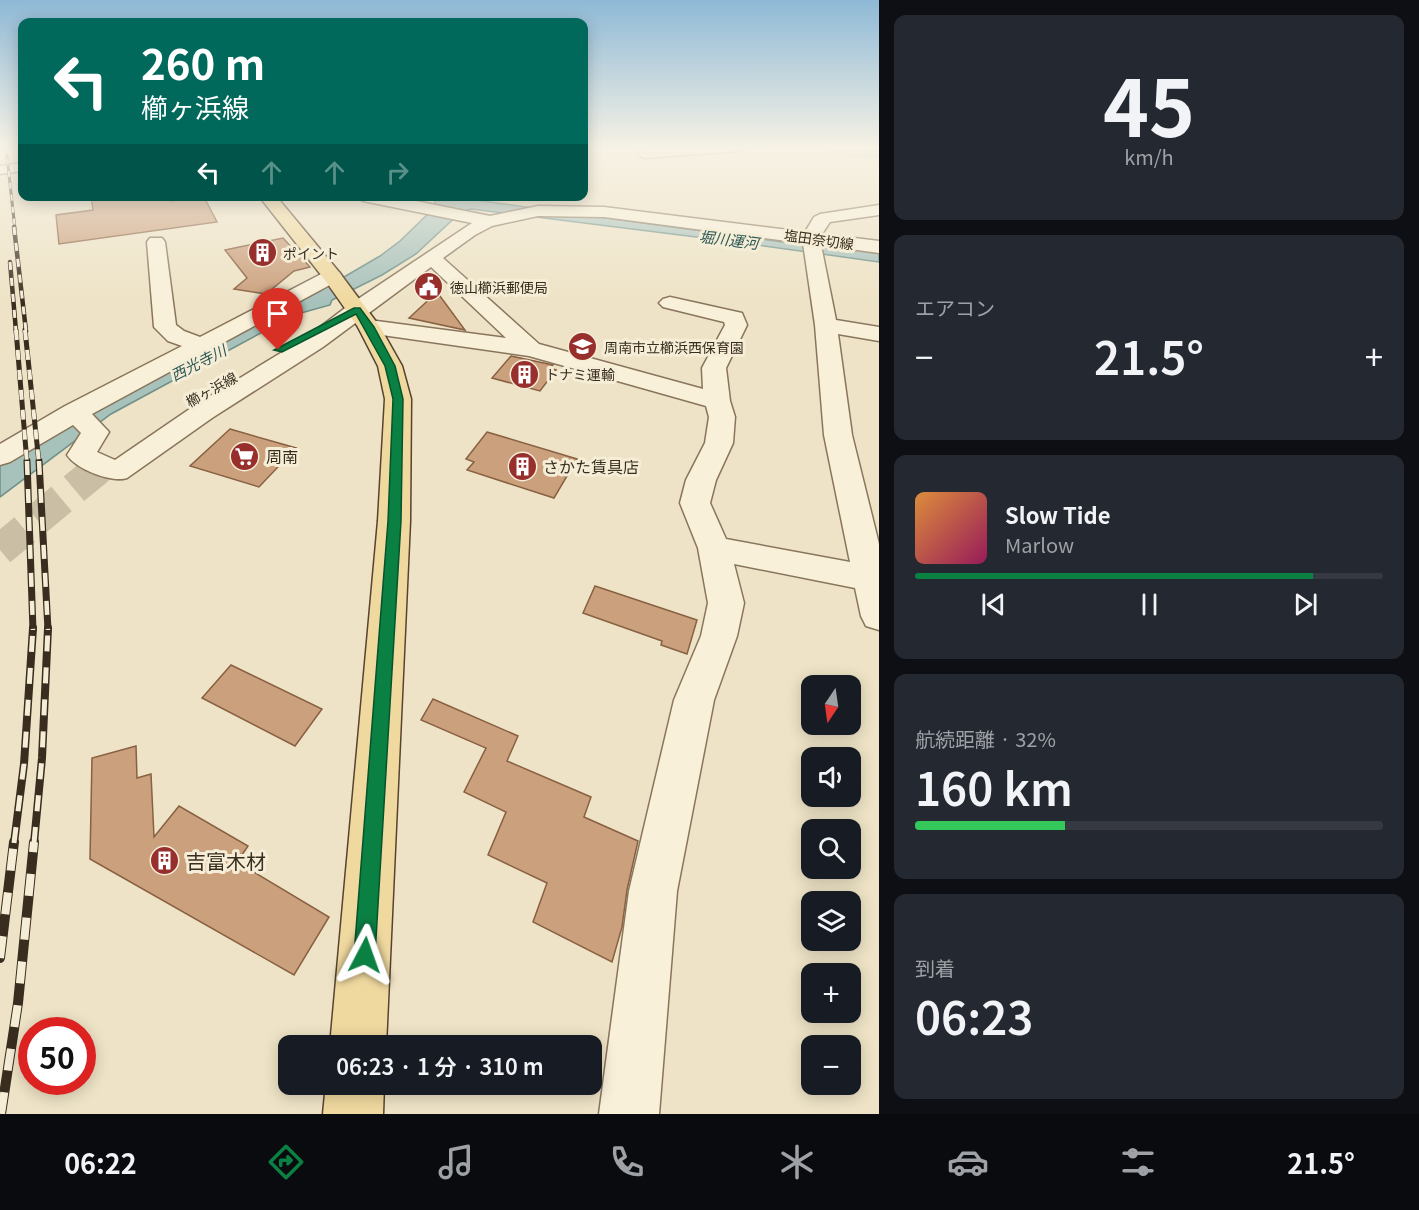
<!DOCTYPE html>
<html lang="ja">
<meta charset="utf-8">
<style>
body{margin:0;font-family:Georgia,"Noto Sans JP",serif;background:#242831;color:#f1f3f6;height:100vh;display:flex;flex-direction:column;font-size:22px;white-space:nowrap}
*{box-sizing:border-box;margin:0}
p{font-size:20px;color:#9ea1a6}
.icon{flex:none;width:33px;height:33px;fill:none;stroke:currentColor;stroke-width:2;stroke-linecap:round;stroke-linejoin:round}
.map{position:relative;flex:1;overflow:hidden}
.sheet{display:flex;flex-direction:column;gap:15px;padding:15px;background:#0d0f14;width:540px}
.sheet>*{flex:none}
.top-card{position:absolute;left:18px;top:18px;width:570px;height:183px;border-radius:12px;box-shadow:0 3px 15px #0003;background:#00695c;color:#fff;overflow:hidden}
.needle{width:39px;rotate:193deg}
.buttons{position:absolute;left:801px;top:675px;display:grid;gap:12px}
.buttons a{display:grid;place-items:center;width:60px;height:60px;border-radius:12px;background:#171b24;box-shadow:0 3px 15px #0003;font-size:30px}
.speed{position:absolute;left:18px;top:1017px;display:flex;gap:12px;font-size:30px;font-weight:700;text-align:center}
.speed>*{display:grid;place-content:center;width:78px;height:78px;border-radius:50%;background:#171b24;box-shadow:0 3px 15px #0003;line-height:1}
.speed .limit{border:9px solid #d22;background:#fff;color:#111}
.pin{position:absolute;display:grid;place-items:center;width:51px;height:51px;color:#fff;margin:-62px -26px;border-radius:50% 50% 50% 0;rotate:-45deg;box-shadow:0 0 6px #0007}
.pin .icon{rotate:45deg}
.me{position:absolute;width:66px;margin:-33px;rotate:4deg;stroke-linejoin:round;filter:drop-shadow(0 0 4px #0008)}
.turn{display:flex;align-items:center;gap:21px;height:126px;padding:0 24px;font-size:27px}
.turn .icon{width:78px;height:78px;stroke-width:2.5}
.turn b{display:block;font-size:42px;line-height:51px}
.lanes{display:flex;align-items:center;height:57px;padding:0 24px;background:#0003;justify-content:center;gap:30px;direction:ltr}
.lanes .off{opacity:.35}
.big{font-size:45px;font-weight:600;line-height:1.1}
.sheet .card{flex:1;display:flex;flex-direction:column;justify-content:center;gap:9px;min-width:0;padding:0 21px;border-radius:12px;background:#242831}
.sheet .dial{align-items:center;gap:0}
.dial b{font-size:78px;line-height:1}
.song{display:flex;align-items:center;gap:18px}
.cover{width:72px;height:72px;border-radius:9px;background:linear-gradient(135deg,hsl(30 70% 55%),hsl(330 70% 35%))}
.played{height:6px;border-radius:3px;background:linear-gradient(90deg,#0b8043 85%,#363941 85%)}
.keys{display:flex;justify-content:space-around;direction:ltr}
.heat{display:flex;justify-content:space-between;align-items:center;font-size:33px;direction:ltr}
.charge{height:9px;border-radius:4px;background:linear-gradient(90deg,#34c759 32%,#363941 0)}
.trip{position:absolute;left:278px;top:1035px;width:324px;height:60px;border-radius:12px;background:#171b24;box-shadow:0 3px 15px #0003;font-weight:600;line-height:60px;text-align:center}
.menu{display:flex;height:96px;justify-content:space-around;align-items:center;background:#090b0e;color:#9ea1a6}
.menu .icon{width:42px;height:42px}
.menu .current{color:#0b8043}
.menu b{font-size:27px;color:#f1f3f6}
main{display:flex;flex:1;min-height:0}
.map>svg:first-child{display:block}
.green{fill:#c5cc9a}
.water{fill:#a7c1bb;stroke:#6e9089;stroke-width:1.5}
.building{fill:#cba07d;stroke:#886042;stroke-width:1.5}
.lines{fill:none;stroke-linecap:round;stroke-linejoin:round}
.minor-tunnel{stroke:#cabfa5;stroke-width:32;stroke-dasharray:32 16;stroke-linecap:butt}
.minor-casing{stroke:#89755c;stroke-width:3}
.major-casing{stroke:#574330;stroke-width:3}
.minor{fill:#f8f0d9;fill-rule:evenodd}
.major{fill:#f0d99f;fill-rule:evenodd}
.rail-far5-casing{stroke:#392d1f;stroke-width:3}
.rail-far4-casing{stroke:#392d1f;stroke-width:4.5}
.rail-far3-casing{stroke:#392d1f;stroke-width:5}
.rail-far2-casing{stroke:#392d1f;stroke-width:7}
.rail-far1-casing{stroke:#392d1f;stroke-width:8}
.rail-casing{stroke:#392d1f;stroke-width:10}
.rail-far5{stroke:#f5edd6;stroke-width:2;stroke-dasharray:6;stroke-linecap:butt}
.rail-far4{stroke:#f5edd6;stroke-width:3;stroke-dasharray:8;stroke-linecap:butt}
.rail-far3{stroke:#f5edd6;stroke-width:4;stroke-dasharray:10;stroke-linecap:butt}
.rail-far2{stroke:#f5edd6;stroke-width:4.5;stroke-dasharray:14;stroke-linecap:butt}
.rail-far1{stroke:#f5edd6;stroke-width:5;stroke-dasharray:16;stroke-linecap:butt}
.rail{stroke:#f5edd6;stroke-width:8;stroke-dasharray:22;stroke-linecap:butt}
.route{fill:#0b8043;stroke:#07532c;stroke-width:1.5}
.labels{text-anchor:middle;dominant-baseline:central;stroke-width:6;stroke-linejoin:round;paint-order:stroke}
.far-street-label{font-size:14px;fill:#392d1f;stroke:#f5edd6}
.far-poi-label{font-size:14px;fill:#392d1f;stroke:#f5edd6;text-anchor:start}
.far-water-label{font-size:15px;font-style:italic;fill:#2f5957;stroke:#f5edd6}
.poi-label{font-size:16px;fill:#392d1f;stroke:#f5edd6;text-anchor:start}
.near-poi-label{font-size:20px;fill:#392d1f;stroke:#f5edd6;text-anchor:start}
</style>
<main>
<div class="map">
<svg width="879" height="1114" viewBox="0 0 879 1114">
<rect width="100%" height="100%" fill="#eee3c6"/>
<polygon class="green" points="811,147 879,147 879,158 851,157"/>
<polygon class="water" points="429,197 454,197 826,248 842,250 842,247 879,252 879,262 736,242 471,209 462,211 416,254 382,275 332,300 330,305 294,315 111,414 0,497 0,465 123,392 320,291 380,256 400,241 434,208 435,200"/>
<g class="building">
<polygon points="91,196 171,196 171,201 204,197 217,222 59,244 56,215 93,210"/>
<polygon points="283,238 310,267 294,271 266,294 234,289 247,278 225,250"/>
<polygon points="437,292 465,330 409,318"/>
<polygon points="511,356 553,365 550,368 556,370 540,391 492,378"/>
<polygon points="230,429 296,448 259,487 190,466"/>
<polygon points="487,432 577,459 554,498 467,470 474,462 466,459"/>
<polygon points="595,586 697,620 687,654 661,645 662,641 583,613"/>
<polygon points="231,665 322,709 295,746 202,698"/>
<polygon points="433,699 518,736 507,761 591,797 584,817 638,841 627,890 622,927 612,962 533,922 547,883 488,855 506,812 464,792 486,748 421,720"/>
<polygon points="136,746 137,778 151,774 154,837 179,806 248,846 237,862 329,917 294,975 90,859 92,758"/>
</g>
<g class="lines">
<polyline class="minor-tunnel" points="0,550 105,463"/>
<defs>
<g id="minor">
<polygon points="682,147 747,147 740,151 644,158 637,154 644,150"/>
<polygon points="22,163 22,171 0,174 0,166"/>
<path d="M355 196H391L490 216 538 206 604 207 805 232 814 217 820 214 879 205V215L830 222 822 234 879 241V253L821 245 836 320 879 327V341L838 334 852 435 879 544V630L866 626 861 616 855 588 734 564 744 603 737 636 714 700 677 891 659 1114H599L629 891 674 700 701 636 708 603 698 548 680 503 686 480 705 443 709 417 706 406 529 356 361 332 358 327 361 322 369 320 506 338 431 267 323 347 212 418 127 478C111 483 76 469 67 455L81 433 73 425 10 462 0 465V444L65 406 182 346 168 341 154 327 147 242 150 238H162L165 242 176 325 184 331 200 337 325 272H339L342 276 339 280 92 414 109 432 97 452 115 460 194 406 307 337 349 305 472 223 363 201ZM538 216 604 217 803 243 815 325 824 435 850 562 726 539 710 503 716 480 733 443 735 417 730 401 726 368 747 325 742 313 670 297 663 299 659 303 663 307 724 322 725 325 702 368 703 389 539 344 443 258 475 235 492 226Z"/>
</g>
<g id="major">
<polygon points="259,196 276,196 339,272 380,327 402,366 411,399 410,521 386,1046 330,1046 378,521 385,399 378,366 358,327 325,280"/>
<polygon points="326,1084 384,1084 383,1114 323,1114"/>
</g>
</defs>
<use href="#minor" class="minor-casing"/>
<use href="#major" class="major-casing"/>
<use href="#minor" class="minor"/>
<use href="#major" class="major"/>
<defs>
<polyline id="rail-far5" points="6,147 15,229"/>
<g id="rail-far4">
<polyline points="14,227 26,331"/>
<polyline points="10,262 16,331"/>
</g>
<g id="rail-far3">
<polyline points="16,330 27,463"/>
<polyline points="25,330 39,463"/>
</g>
<g id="rail-far2">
<polyline points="27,461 33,630"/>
<polyline points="39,461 48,630"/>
</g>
<g id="rail-far1">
<polyline points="14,843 24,764 33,628"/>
<polyline points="34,843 42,758 48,628"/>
</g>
<g id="rail">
<polyline points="0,958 14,842"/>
<polyline points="1,1114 18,1003 34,842"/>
</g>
</defs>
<use href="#rail-far5" class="rail-far5-casing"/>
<use href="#rail-far4" class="rail-far4-casing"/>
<use href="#rail-far3" class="rail-far3-casing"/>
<use href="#rail-far2" class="rail-far2-casing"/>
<use href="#rail-far1" class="rail-far1-casing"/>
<use href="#rail" class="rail-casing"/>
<use href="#rail-far5" class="rail-far5"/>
<use href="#rail-far4" class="rail-far4"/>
<use href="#rail-far3" class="rail-far3"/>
<use href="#rail-far2" class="rail-far2"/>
<use href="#rail-far1" class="rail-far1"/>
<use href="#rail" class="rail"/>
</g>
<linearGradient id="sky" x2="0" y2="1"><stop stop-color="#8eb9d6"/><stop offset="0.49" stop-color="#f7f2e5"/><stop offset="1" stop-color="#f7f2e5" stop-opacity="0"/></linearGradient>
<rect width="879" height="303" fill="url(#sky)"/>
<polygon class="route" points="354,308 360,308 374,327 395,366 403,399 401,521 375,955 372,962 365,965 357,962 354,955 388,521 393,399 385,366 356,314 282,352 274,350"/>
<defs>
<symbol id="building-disc" viewBox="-11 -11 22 22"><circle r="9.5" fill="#972f2d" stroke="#f5edd6"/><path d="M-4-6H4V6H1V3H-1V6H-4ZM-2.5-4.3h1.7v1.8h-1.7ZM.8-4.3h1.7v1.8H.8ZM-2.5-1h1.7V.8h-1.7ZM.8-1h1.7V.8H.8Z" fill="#fff"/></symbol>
<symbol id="civic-disc" viewBox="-11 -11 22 22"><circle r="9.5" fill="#972f2d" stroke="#f5edd6"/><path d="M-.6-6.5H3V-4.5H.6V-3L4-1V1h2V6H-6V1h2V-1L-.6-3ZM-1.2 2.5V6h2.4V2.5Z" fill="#fff"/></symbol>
<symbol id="school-disc" viewBox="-11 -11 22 22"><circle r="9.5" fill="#972f2d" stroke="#f5edd6"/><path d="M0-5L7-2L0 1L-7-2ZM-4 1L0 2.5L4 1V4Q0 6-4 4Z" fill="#fff"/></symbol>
<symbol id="supermarket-disc" viewBox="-11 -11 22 22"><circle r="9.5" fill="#972f2d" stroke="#f5edd6"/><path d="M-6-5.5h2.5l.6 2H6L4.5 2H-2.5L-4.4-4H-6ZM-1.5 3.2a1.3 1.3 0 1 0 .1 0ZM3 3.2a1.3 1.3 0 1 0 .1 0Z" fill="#fff"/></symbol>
</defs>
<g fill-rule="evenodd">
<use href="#building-disc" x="246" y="236" width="33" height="33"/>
<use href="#civic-disc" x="412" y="270" width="33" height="33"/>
<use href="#school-disc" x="566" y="330" width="33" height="33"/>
<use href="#building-disc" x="508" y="358" width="33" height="33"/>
<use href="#supermarket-disc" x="228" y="440" width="33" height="33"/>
<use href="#building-disc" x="506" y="450" width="33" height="33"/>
<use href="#building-disc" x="148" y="844" width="33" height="33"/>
</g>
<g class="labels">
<g class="far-street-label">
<text transform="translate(819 239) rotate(8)">塩田奈切線</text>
<text transform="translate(211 389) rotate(-29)">櫛ヶ浜線</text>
</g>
<g class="far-poi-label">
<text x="283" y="253">ポイント</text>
<text x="450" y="287">徳山櫛浜郵便局</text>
<text x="604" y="347">周南市立櫛浜西保育園</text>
<text x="545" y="374">トナミ運輸</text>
</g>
<g class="far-water-label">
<text transform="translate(729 239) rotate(7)">堀川運河</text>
<text transform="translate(198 362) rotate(-27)">西光寺川</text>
</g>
<g class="poi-label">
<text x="266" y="456">周南</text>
<text x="543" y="466">さかた賃具店</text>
</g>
<g class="near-poi-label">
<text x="186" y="860">吉富木材</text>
</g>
</g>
</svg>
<div class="buttons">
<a><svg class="needle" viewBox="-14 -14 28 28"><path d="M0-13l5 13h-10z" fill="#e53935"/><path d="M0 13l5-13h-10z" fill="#9ea1a6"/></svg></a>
<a><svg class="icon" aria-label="sound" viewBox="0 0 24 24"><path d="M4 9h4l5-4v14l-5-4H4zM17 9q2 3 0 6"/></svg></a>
<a><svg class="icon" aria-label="search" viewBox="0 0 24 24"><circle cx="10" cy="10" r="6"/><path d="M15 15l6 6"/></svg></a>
<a><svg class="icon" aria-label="layers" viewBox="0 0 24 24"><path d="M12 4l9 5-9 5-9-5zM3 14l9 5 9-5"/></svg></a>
<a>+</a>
<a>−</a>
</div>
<div class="speed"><div class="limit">50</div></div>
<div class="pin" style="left:278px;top:350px;background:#d93025"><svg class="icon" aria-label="arrive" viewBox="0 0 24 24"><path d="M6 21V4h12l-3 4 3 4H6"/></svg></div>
<svg class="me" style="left:365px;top:955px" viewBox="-20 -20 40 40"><path d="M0-17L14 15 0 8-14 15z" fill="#0b8043" stroke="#fff" stroke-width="4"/></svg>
<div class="trip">06:23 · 1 分 · 310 m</div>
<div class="top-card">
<div class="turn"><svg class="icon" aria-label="left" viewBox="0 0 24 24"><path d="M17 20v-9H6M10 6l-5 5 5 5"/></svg><div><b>260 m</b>櫛ヶ浜線</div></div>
<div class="lanes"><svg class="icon" aria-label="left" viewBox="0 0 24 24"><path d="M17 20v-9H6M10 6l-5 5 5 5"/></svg><svg class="icon off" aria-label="ahead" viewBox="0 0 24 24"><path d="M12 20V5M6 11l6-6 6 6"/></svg><svg class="icon off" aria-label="ahead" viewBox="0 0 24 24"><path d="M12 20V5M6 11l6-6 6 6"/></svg><svg class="icon off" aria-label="right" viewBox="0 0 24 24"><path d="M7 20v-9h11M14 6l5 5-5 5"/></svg></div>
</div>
</div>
<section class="sheet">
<div class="card dial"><b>45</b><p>km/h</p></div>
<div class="card"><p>エアコン</p>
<div class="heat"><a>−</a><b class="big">21.5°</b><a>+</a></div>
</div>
<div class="card">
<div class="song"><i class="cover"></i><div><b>Slow Tide</b><p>Marlow</p></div></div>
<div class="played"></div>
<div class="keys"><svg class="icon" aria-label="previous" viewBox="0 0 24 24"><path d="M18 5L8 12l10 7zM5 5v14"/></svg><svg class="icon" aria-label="pause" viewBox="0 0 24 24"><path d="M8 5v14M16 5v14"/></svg><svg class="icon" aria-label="next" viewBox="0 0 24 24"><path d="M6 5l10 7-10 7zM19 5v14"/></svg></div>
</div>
<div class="card"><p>航続距離 · 32%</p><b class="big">160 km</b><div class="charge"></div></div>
<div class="card"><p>到着</p><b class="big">06:23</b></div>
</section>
</main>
<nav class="menu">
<b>06:22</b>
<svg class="icon current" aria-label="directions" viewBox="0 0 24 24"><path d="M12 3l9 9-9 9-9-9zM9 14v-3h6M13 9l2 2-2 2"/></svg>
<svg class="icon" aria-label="music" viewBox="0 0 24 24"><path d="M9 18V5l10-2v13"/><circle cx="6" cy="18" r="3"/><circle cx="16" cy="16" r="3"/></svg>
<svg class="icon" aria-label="phone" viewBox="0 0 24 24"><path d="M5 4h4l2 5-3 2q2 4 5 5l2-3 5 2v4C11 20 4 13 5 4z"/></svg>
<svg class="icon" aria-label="climate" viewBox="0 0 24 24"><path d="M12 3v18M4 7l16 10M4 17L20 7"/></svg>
<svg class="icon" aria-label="car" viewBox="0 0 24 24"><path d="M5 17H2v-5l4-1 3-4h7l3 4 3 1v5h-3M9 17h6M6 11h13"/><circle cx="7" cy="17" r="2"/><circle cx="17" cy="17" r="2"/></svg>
<svg class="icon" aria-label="filters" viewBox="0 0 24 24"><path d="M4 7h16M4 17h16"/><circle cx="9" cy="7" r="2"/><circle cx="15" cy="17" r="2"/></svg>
<b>21.5°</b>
</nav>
